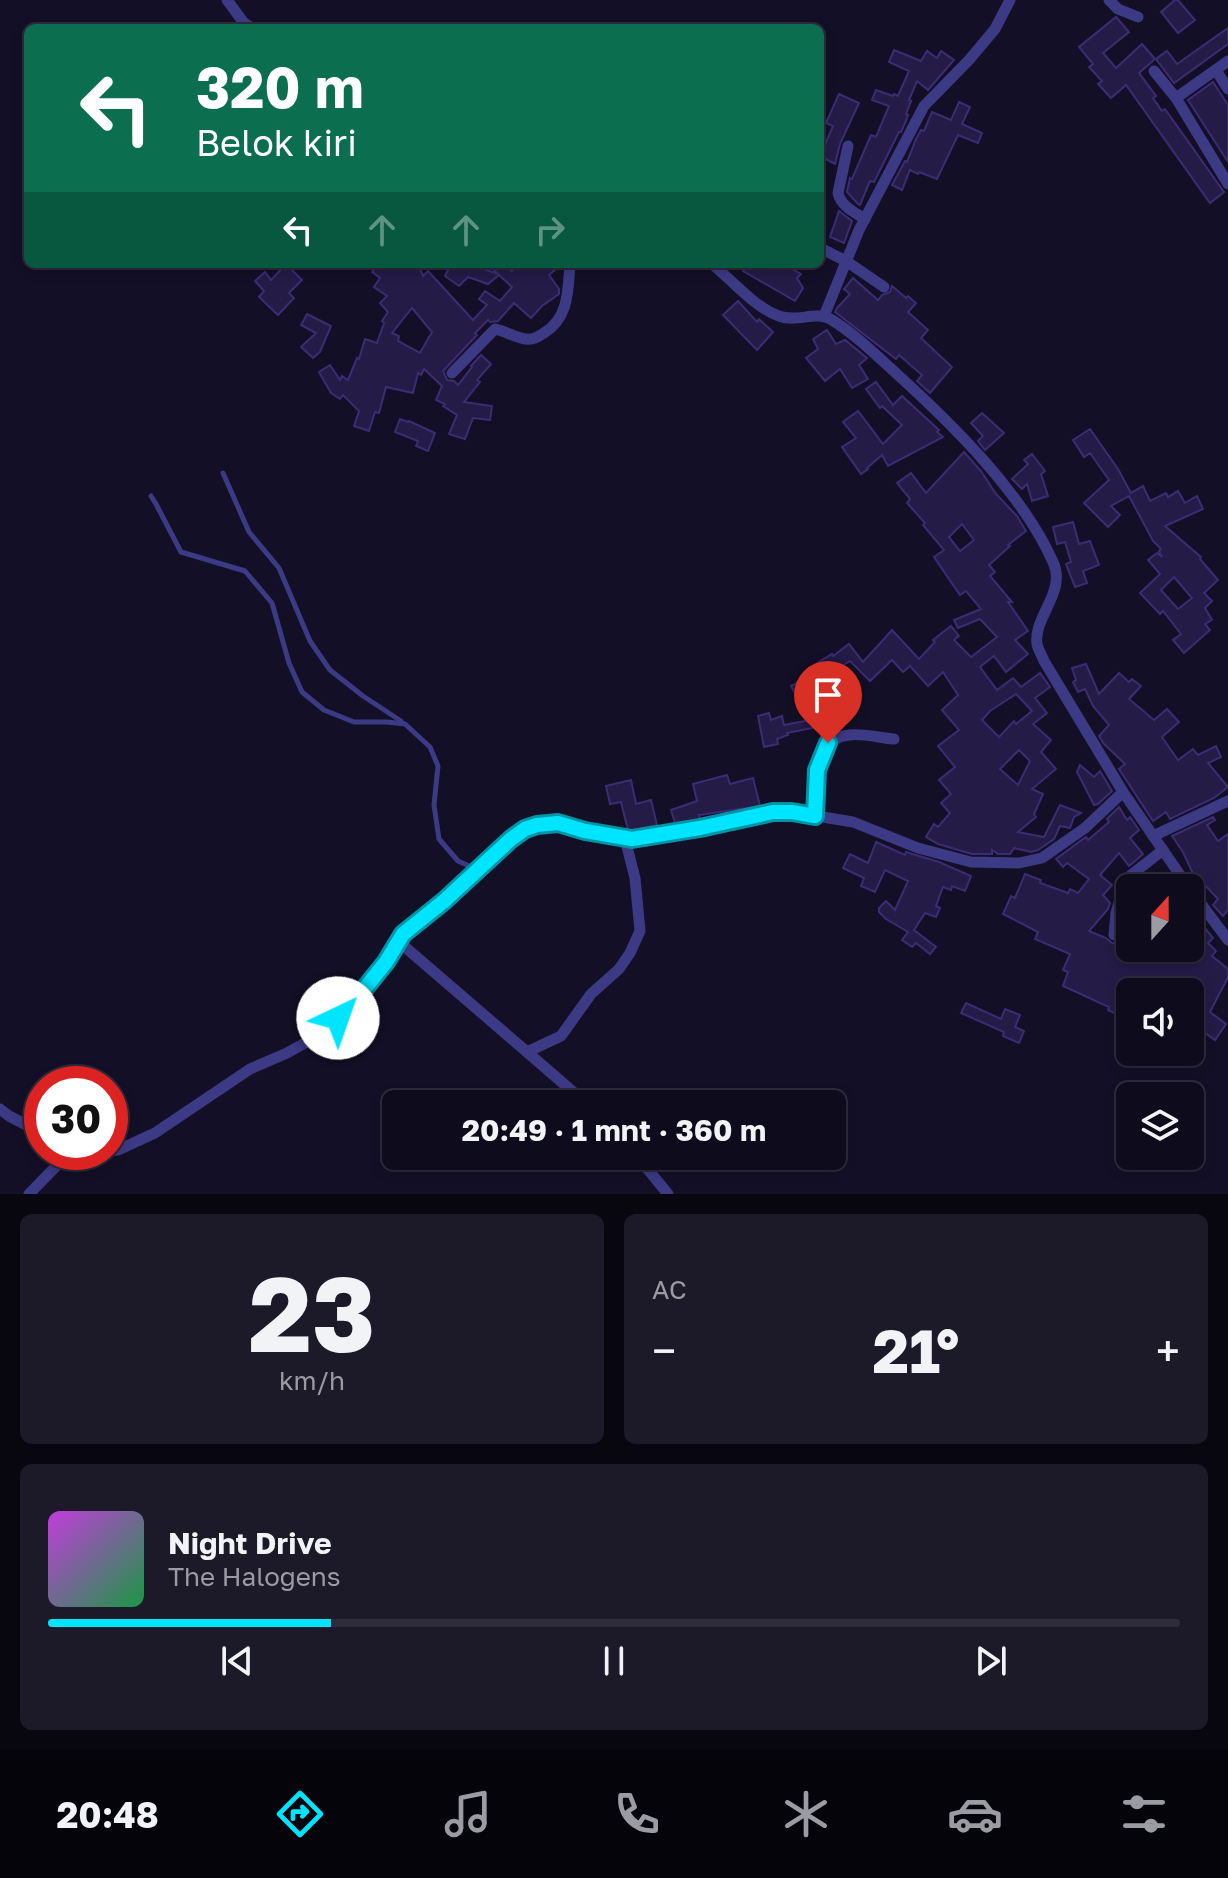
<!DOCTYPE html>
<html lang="id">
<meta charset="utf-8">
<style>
body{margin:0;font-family:"Golos Text",sans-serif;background:#1c1929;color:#f1f3f6;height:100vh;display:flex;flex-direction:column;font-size:30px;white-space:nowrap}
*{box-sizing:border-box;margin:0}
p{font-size:26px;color:#9b9ba3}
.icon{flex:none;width:44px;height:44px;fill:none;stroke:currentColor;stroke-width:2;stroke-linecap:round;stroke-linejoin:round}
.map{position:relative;height:1194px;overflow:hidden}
.side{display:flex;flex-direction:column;gap:20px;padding:20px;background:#08060f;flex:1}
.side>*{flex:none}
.guide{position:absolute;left:24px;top:24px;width:800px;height:244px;border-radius:12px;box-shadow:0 4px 12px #0003,0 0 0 2px #2e2b3b;background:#0b6e4f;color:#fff;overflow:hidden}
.needle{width:52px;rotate:21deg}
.controls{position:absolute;left:1116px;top:874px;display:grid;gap:16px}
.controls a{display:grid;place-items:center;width:88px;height:88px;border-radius:12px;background:#0e0b1c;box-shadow:0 4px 12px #0003,0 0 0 2px #2e2b3b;font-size:40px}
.speed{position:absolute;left:24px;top:1066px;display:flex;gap:16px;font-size:40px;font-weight:700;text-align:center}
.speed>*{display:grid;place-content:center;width:104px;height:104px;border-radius:50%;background:#0e0b1c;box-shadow:0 4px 12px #0003,0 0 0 2px #2e2b3b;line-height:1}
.speed .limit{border:12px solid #d22;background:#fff;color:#111}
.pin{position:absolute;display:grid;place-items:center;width:68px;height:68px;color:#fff;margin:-82px -34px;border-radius:50% 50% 50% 0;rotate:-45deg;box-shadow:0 0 8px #0007}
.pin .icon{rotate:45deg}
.me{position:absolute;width:88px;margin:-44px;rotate:42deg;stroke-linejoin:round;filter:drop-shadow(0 0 6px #0008)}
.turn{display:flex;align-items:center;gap:28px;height:168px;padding:0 40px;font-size:36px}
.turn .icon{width:104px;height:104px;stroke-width:2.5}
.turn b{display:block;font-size:56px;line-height:68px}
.lanes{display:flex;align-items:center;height:76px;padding:0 40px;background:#0003;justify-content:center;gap:40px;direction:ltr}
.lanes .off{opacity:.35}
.big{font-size:60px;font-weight:700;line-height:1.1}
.side .tile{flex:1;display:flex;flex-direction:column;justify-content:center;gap:12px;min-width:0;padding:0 28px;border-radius:12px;background:#1c1929}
.side .dial{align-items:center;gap:0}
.dial b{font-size:104px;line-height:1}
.song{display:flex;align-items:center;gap:24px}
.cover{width:96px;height:96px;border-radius:12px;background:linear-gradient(135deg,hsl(290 70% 55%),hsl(140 70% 35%))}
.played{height:8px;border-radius:4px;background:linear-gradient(90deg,#00e5ff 25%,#2e2b3b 25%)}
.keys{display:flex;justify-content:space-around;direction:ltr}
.heat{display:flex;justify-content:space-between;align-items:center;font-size:44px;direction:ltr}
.side .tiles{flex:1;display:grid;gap:20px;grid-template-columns:1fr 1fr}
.tile:last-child{grid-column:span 2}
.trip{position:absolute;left:382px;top:1090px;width:464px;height:80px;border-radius:12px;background:#0e0b1c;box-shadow:0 4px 12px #0003,0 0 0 2px #2e2b3b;font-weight:700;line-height:80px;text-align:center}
.dock{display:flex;height:128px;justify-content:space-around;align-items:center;background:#06040b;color:#9b9ba3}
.dock .icon{width:56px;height:56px}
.dock .selected{color:#00e5ff}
.dock b{font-size:36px;color:#f1f3f6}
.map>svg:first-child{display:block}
.building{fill:#241b47;stroke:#3b2d73;stroke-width:2;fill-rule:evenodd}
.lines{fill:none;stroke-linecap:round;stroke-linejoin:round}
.lane{stroke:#3d3a85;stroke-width:5}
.street{stroke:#3d3a85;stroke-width:11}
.route-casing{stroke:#0095a6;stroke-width:20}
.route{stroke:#00e5ff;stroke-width:14}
</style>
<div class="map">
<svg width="1228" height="1194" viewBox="0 0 1228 1194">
<rect width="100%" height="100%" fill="#130f26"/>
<g class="building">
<polygon points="1175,0 1178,0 1195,20 1178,33 1161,12"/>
<polygon points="1116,17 1129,32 1103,53 1116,68 1142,44 1155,59 1139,73 1156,96 1153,98 1162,111 1165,109 1224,192 1210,203 1126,85 1111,98 1098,84 1102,81 1089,67 1093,64 1079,47"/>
<polygon points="1228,28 1228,44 1174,83 1156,59 1167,51 1177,64"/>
<polygon points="894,50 921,61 927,51 937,58 941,51 954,60 928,90 917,81 909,100 911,101 906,114 908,115 905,123 901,132 899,132 874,182 870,181 860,205 858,204 847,192 850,178 852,179 871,135 876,137 889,106 872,100 876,90 893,96 894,94 898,96 909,71 889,62"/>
<polygon points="1213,82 1228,105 1228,162 1188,100"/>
<polygon points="839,94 859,103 840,144 835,164 820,156 833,126 826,123"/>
<polygon points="959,102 970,107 962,124 982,133 978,143 958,135 937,179 919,172 918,174 910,170 902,190 892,185 905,161 907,162 916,139 921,130 924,131 932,112 951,120"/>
<polygon points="839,211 852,221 844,243 830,237"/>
<polygon points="286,264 302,280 289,293 294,298 278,315 259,297 264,291 255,281 265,272 271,280"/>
<path d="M380 264H418L423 276 428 271 473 320 487 305 479 299 485 291 500 301 512 287 499 275 488 284 468 277 459 286 445 276 451 264H469L498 274 494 270 501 264H503L512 271 516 264H534L540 268 545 264H552L556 269 549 275 559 289V294L542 306 531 318 514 303 498 321 490 322 488 320 475 333 477 335 443 371 447 380 454 381 458 385 472 367 471 366 481 355 491 364 477 380 480 382 464 402 492 406 490 420 473 418 465 439 449 434 457 415 443 406 445 404 436 400 442 386 424 369 421 375 418 373 413 393 386 387 379 413 375 412 369 431 354 426 359 411 343 395 340 399 331 393 319 372 330 365 340 380 342 376 348 380 357 358 359 359 365 339 377 343 384 323 382 321 388 312 380 303 387 296 374 287 380 278 372 272ZM412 308 432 332 420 353 398 341 399 336 392 333Z"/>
<polygon points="748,264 790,264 796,268 794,270 801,274 797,278 803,288 795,301 743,271"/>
<polygon points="853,278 878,300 882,295 890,292 892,286 906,298 908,296 916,303 908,312 928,330 921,338 952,367 930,393 917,381 922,375 899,355 896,359 835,312 837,308 850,294 844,289"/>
<polygon points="738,301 757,322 759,319 773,332 757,350 723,315"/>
<polygon points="307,314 331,326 320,352 313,358 301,347 316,333 301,325"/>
<polygon points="827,330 836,344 845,340 867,358 859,365 868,379 852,388 840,369 825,381 806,358 818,349 813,339"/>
<polygon points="876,382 893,405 902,396 939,430 937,432 943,437 888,466 882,455 867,468 868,469 861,474 842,447 856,438 843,422 858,411 883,444 902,425 882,406 880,408 866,389"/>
<polygon points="982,413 1004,433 985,450 978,441 983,436 971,423"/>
<polygon points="400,419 408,422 409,421 435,433 428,451 416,446 418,441 395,432"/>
<path d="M1090 429 1118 469 1131 493 1143 486 1150 501 1166 493 1168 497 1178 491 1185 503 1197 496 1203 509 1165 526 1201 557 1200 559 1218 580 1204 593 1212 601 1205 608 1212 620 1205 624 1210 630 1184 653 1173 640 1181 634 1163 611 1160 614 1140 593 1160 574 1148 560 1157 553 1162 557 1159 551 1161 549 1153 541 1129 496 1111 506 1120 515 1108 527 1084 503 1109 480 1090 453 1084 457 1073 440ZM1174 577 1192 598 1178 609 1161 590Z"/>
<path d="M964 452 981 471 996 494 1017 516 1026 531 1008 545 1010 546 989 565 995 572 990 576 1012 602H1008L1028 631 1015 640 1028 654 1006 672 994 656 980 667 997 690 1013 678 1021 687 1040 673 1050 687 1035 698 1047 713 1033 724 1051 740 1041 752 1056 769 1032 789 1043 794 1034 814 1036 817 1018 832 1044 837 1060 805 1081 813 1074 817 1070 828 1060 826 1054 839 1038 850 1031 852 1014 848 1010 854H998L992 850V854H972L938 844 926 837 934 824 938 827 950 813 941 803 951 794 939 780 955 767 938 746 959 730 942 710 958 695 943 672 928 686 910 666 903 672 892 660 870 681 850 661 826 676 817 663 832 654 833 656 849 644 863 662 892 630 919 659 935 642 933 640 951 626 959 636 954 640 971 657 997 637 980 619 958 628 954 620 981 609 966 591 960 595 934 557 944 550 923 525 925 523 907 503 910 499 897 483 911 473 926 493ZM962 524 974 540 960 551 949 537ZM1016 694 1032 711 1016 724 1014 721 999 737 982 720 990 711ZM1019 750 1030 761 1018 785 1000 769Z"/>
<polygon points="1032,454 1045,471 1041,474 1048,496 1032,501 1027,484 1022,489 1012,479 1028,464 1024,460"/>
<polygon points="1073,522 1079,544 1090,541 1099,565 1083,571 1087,583 1075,587 1066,564 1071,562 1065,542 1057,544 1053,527"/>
<polygon points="1086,664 1099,694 1119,673 1129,682 1132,679 1141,686 1129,699 1154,720 1167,709 1179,722 1162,737 1178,760 1193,749 1198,755 1216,746 1221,757 1208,763 1228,787 1214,798 1170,819 1166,812 1153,821 1119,769 1125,764 1103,743 1099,736 1109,725 1093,706 1085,689 1078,692 1073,682 1076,680 1072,668"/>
<polygon points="803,680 808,691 813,688 840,728 832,731 825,737 817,727 787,733 788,735 777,739 778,744 764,747 758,716 769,713 771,720 782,716 784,725 810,720 791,686"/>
<polygon points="1080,765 1094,777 1100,771 1112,791 1098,804 1094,805 1077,772"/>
<polygon points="727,775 730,784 753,778 760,806 699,815 700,819 675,823 671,810 697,801 693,784"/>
<polygon points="631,780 636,804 651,800 657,825 632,830 628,830 621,802 610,804 606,786"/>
<polygon points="1119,807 1127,820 1130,817 1139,830 1130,838 1143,854 1129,866 1119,853 1100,875 1112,885 1103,895 1110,903 1108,909 1089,931 1106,938 1112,943 1117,943 1130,948 1139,948 1152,953 1155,948 1190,948 1190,922 1196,917 1213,938 1208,943 1216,951 1212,956 1228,969 1228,977 1210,1012 1226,1024 1215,1040 1198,1028 1190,1045 1190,992 1186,992 1169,982 1164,992 1130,992 1130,1021 1108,1010 1109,1007 1063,986 1068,972 1063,970 1070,954 1035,939 1038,932 1003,914 1011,896 1015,898 1025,874 1041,880 1040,883 1068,893 1070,889 1078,893 1089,879 1067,863 1063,867 1056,859 1086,837 1088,840 1109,822 1107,819"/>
<polygon points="1213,817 1215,820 1207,825 1218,841 1228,834 1228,910 1223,916 1213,905 1218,899 1205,885 1200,889 1183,852 1172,836"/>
<polygon points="876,842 905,855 906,852 939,862 971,876 965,891 952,886 951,890 943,887 936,906 940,908 936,917 925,913 914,930 936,947 930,954 916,943 912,947 902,940 908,932 886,919 879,912 879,908 886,901 895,910 908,881 885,870 875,892 861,886 864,878 843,868 850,854 868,863"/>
<polygon points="966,1003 1001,1019 1005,1009 1020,1015 1015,1027 1024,1031 1019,1043 1003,1036 1004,1032 961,1013"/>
</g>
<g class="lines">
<g class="lane">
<polyline points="223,473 249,532 279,568 310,641 330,670 363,696 401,721"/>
<polyline points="151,496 156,504 181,552 245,571 272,603 289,663 302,692 324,710 354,722 387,722 405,724 430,747 438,766 434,805 439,839 458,861 478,870"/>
</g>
<g class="street">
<polyline points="227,0 244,23 252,28"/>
<polyline points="1109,0 1118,9 1138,17"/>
<polyline points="1216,70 1228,89"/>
<polyline points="1154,71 1176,98 1228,184"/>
<polyline points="1176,98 1228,61"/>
<path d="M848 146 838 193C841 206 854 212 865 219"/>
<polyline points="820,248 846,261 884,287"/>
<path d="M712 264C732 280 755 308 779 316 797 323 817 310 832 320 856 335 877 356 898 375 953 425 1023 494 1053 562 1067 592 1033 617 1037 644 1038 650 1042 655 1044 661L1123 792 1189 888"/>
<polyline points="824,316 859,230 924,106 969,60 995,29 1010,0"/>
<path d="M452 373 495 329C506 331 515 338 526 339 533 340 538 337 544 333 569 318 568 290 570 264"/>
<path d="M815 816C816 788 811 739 849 735 863 733 880 738 894 739"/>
<polyline points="1153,836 1228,801"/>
<polyline points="1190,889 1228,940"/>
<polyline points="1114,935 1116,913 1126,879 1163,850"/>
<polyline points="398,941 527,1052"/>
<polyline points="587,1104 527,1052 561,1036 591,994 619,969 630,953 640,931 635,878 625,839"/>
<polyline points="0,1109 9,1116 42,1133"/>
<polyline points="110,1151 118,1150 155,1133 250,1069 287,1053 323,1033 353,1003 386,962 403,934 444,901 511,839 525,829 537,825 558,823 585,831 632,839 700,828 773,812 792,812 853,822 918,848 971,862 1019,863 1042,858 1085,828 1123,792"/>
<polyline points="97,1152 99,1152"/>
<polyline points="637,1156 668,1194"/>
<polyline points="29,1194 70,1152"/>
</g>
</g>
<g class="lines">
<defs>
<polyline id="route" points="338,1018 353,1003 386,962 403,934 444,901 511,839 525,829 537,825 558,823 585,831 632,839 700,828 773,812 792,812 815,816 817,770 828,743"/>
</defs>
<use href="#route" class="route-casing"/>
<use href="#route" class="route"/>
</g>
</svg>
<div class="controls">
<a><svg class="needle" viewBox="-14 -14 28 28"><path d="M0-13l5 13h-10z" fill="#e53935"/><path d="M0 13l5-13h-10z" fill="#9b9ba3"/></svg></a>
<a><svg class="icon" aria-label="sound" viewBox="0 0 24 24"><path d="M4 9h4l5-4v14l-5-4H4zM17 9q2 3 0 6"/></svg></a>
<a><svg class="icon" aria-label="layers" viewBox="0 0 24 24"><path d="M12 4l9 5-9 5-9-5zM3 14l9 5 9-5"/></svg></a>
</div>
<div class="speed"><div class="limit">30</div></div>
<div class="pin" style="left:828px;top:743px;background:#d93025"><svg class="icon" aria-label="arrive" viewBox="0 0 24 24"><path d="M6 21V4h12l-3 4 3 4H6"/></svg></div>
<svg class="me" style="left:338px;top:1018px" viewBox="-20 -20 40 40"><circle r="19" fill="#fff"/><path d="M0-13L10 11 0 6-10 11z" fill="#00e5ff"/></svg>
<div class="trip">20:49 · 1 mnt · 360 m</div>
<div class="guide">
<div class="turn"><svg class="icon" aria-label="left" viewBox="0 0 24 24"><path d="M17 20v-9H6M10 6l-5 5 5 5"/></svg><div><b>320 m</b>Belok kiri</div></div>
<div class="lanes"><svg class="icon" aria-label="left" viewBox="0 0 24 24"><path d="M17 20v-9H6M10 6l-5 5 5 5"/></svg><svg class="icon off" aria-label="ahead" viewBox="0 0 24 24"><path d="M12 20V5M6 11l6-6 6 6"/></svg><svg class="icon off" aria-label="ahead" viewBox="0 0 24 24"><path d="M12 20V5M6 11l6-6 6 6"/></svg><svg class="icon off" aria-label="right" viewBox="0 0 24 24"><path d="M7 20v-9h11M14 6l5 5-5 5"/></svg></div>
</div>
</div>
<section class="side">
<div class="tiles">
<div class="tile dial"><b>23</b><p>km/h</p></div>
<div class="tile"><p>AC</p>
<div class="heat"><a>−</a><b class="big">21°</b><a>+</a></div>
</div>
<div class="tile">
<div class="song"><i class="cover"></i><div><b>Night Drive</b><p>The Halogens</p></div></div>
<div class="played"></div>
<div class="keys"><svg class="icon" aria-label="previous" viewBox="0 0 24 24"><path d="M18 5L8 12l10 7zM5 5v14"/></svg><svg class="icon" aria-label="pause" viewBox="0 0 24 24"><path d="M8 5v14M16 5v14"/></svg><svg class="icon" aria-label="next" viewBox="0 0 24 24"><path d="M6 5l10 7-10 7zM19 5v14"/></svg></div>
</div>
</div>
</section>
<nav class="dock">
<b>20:48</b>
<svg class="icon selected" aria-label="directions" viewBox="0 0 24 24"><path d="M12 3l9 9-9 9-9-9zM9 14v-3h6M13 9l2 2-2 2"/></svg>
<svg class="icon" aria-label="music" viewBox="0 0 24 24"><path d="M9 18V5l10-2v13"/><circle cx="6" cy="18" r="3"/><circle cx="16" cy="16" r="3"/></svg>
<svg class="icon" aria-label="phone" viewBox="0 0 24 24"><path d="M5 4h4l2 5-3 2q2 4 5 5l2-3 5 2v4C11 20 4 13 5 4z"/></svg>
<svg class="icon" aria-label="climate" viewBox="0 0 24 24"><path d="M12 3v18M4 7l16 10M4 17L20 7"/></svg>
<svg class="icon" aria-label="car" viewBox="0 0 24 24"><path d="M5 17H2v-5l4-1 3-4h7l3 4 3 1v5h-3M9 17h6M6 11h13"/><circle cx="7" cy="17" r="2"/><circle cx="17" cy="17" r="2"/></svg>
<svg class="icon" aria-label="filters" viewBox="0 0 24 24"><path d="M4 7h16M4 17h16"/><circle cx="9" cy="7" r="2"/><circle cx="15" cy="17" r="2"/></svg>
</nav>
